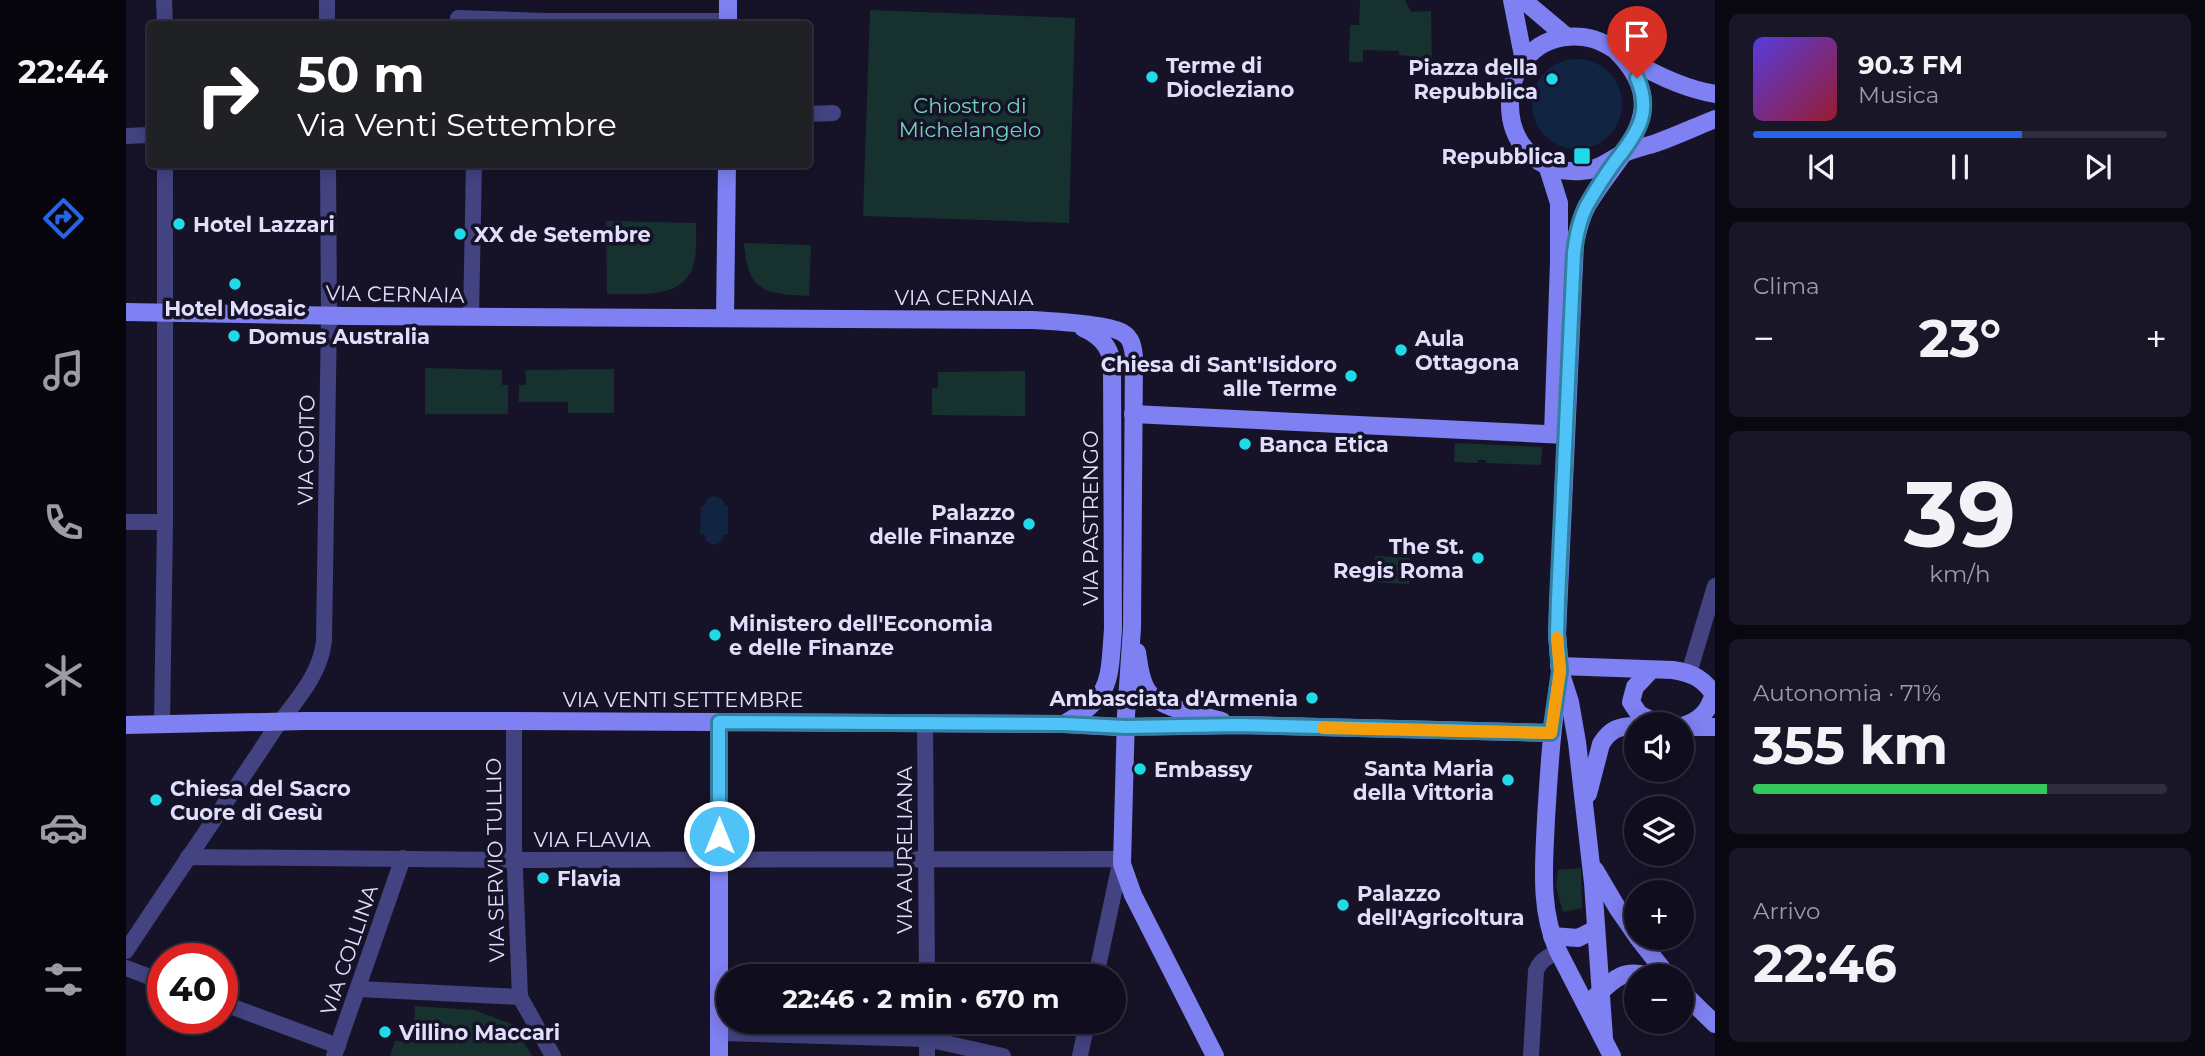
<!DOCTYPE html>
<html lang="it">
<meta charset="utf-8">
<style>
body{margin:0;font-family:Montserrat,sans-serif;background:#191727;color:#f1f3f6;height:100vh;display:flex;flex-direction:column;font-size:26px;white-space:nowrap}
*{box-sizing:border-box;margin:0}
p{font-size:23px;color:#9c9ca4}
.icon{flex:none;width:38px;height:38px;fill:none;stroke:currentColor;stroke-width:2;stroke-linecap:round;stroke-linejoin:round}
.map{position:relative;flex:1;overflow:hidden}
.side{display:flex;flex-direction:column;gap:14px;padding:14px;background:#090810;width:490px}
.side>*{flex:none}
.banner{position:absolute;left:21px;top:21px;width:665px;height:147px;border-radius:7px;box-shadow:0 4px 18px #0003,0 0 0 2px #302e3c;background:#202124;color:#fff;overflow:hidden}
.buttons{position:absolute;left:1498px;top:712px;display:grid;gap:14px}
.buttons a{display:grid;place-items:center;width:70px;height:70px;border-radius:50%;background:#100e1e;box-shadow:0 4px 18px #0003,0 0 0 2px #302e3c;font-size:35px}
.speed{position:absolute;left:21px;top:943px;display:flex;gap:14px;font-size:35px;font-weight:700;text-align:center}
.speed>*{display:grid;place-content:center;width:91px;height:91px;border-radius:50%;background:#100e1e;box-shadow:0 4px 18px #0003,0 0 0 2px #302e3c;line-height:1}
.speed .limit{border:10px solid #d22;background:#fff;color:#111}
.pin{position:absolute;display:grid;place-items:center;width:60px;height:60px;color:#fff;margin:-72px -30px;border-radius:50% 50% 50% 0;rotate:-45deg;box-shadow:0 0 7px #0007}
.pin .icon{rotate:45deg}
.me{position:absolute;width:77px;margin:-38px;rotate:0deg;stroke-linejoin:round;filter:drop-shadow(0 0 5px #0008)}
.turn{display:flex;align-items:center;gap:24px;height:147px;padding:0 35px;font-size:32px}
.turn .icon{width:91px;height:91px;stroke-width:2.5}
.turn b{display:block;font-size:49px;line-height:60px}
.big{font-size:52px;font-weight:700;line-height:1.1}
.side .tile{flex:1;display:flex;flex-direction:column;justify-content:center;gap:10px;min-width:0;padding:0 24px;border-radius:10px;background:#191727}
.side .dial{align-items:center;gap:0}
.dial b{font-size:91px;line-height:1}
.song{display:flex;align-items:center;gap:21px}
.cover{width:84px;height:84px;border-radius:10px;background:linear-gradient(135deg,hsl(250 70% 55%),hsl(350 70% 35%))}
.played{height:7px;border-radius:4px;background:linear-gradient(90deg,#2563eb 65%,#302e3c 65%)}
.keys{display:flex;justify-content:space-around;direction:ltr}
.heat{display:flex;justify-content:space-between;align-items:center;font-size:38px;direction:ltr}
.charge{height:10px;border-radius:5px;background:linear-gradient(90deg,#34c759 71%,#302e3c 0)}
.trip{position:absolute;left:590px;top:964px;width:410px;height:70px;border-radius:35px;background:#100e1e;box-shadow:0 4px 18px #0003,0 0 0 2px #302e3c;font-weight:700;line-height:70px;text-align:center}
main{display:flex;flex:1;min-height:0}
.tabs{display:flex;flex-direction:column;width:126px;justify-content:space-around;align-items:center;background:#06060c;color:#9c9ca4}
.tabs .icon{width:49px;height:49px}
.tabs .selected{color:#2563eb}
.tabs b{font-size:32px;color:#f1f3f6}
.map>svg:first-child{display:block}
.green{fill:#17312f}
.water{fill:#112543}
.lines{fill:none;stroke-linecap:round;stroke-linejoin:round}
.street{stroke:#434382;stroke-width:16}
.secondary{stroke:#7f80f1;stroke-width:18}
.route-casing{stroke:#337fa1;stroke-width:18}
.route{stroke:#4fc3f7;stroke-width:12}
.slow{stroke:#f59e0b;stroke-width:12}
.poi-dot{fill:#1edbe7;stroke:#161328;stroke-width:2.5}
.labels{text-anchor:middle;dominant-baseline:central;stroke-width:7;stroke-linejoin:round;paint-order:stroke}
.poi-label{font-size:21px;font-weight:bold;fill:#e0defb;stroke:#161328;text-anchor:start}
.park-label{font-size:21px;fill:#70d5b8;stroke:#161328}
.street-label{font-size:21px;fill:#e0defb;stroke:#161328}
</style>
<main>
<nav class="tabs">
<b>22:44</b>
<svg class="icon selected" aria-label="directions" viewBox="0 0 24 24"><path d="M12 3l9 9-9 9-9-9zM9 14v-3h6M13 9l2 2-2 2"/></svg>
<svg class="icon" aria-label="music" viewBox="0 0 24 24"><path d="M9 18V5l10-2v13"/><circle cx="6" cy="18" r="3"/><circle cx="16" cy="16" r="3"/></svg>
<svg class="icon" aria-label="phone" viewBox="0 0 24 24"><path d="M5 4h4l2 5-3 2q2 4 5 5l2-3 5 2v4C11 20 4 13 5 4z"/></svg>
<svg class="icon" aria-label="climate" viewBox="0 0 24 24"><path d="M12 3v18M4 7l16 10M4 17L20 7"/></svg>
<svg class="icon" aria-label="car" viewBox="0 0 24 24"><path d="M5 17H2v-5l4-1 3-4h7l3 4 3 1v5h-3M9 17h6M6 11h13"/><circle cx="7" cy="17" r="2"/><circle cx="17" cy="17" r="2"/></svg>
<svg class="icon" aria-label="filters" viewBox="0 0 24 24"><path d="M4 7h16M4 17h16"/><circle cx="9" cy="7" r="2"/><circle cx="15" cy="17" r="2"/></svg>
</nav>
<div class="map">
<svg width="1589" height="1056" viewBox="0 0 1589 1056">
<rect width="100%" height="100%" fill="#161328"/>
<g class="green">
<polygon points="1234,0 1279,0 1285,12 1305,11 1306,67 1293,67 1292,57 1273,55 1273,51 1237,50 1237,62 1223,62 1224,25 1233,25"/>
<polygon points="744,10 949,18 943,223 737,216"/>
<path d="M480 221 570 223C570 236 571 250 568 263 559 301 511 293 481 294Z"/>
<path d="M618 243 685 245 683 296C638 293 622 293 618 243Z"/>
<polygon points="299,368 376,370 376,385 382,385 382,414 299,414"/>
<polygon points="488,369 488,413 442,413 442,402 393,402 393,385 400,385 399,370"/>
<polygon points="899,371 899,416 806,415 806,388 812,388 812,372"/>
<polygon points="1329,443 1416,447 1415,465 1360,463 1360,460 1352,460 1352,463 1328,462"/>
<polygon points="1249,556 1284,558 1283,584 1248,582"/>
<polygon points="1455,868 1456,908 1437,912 1430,887 1432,870"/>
<polygon points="289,1006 348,1010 388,1025 406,1056 264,1056 269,1041 287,1042"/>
</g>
<g class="water">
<circle cx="1451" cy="104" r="45"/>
<polygon points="589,496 596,499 599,506 602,507 602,534 598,535 595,542 588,545 581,542 578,534 574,534 575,506 578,506 582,498"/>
</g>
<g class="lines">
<g class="street">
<polyline points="38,0 39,24"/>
<polyline points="201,0 201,24"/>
<polyline points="332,18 419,21 602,21"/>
<polyline points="682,114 707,113"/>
<polyline points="0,136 24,135"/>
<polyline points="345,317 348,164"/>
<polyline points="0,522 39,522"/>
<polyline points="1563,673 1589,586"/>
<polyline points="388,721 388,846 394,997"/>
<polyline points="799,724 801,976"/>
<polyline points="36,725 39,522 39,164"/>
<polyline points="62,857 388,860 995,859 970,976"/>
<path d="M0 951C48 878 98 806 146 733 166 704 194 678 198 641L203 315 202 164"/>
<polyline points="0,968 37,982"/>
<polyline points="233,989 394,997 427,1056"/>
<polyline points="96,1003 212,1046"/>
<polyline points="594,1033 801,1039 877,1056"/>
<polyline points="208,1056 277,858"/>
<polyline points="801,1056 801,1022"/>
<polyline points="954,1056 961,1022"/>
<path d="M1405 1056 1410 971C1414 960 1422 957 1432 951"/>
</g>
<g class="secondary">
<polyline points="1386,0 1398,61"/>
<polyline points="1397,0 1441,37"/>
<polyline points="602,24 602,0"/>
<path d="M1589 94C1561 89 1534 77 1510 63 1493 53 1477 39 1457 37 1362 28 1358 177 1455 171 1472 170 1481 162 1494 155 1505 149 1518 147 1530 143 1550 136 1569 127 1589 119"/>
<polyline points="1421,165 1433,203 1433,262 1427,434"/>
<path d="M0 312 221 316 905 320C924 321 983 324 997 333 1006 338 1007 348 1008 357L1006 628 1000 715 996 864 1007 895 1089 1056"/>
<polyline points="599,318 601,164"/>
<polyline points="1007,414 1440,435"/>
<path d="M1011 652C1013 664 1014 679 1021 690 1032 709 1076 715 1096 721"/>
<path d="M1433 666 1547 670C1567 673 1578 679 1589 696"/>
<polyline points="1525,670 1509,687 1505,702 1513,714 1532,724"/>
<path d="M1434 675C1426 723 1423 770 1420 819 1418 864 1413 909 1432 951L1486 1056"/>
<polyline points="593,722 593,1056"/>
<path d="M938 724C986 696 983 682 987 629L986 362C983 345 973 335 957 328"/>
<polyline points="0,725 179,721 388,721 938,724 991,727 1113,725 1425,733"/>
<path d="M1556 726C1574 721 1582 712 1588 694"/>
<polyline points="1559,727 1589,727"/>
<path d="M1462 794 1475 744C1484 729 1493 726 1510 726"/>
<polyline points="1469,870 1492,909 1510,935"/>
<polyline points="1426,936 1452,938 1470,929"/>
<polyline points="1512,938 1542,976"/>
<polyline points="1556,992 1589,1024"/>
<path d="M1469 997C1488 979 1497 968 1524 976"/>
<path d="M1478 1038 1467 883 1451 742 1444 702 1434 671 1431 634 1449 242C1452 230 1455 217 1461 206 1492 152 1551 112 1491 52"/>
</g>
</g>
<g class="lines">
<defs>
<path id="route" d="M593 836V722L938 724 1000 727 1113 725 1425 733 1434 671 1431 634 1432 600 1448 253C1450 237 1453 220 1461 205 1471 188 1482 170 1495 154 1514 129 1525 110 1511 78"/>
</defs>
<use href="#route" class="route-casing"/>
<use href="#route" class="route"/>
<polyline class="slow" points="1197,728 1425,733 1434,671 1431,638"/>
</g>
<g class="poi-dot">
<circle cx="1026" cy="77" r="7"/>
<circle cx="1426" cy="79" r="7"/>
<rect x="1447" y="147" width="18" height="18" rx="3.5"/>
<circle cx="53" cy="224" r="7"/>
<circle cx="334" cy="234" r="7"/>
<circle cx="109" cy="284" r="7"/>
<circle cx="108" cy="336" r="7"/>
<circle cx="1275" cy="350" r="7"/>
<circle cx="1225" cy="376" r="7"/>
<circle cx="1119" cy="444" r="7"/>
<circle cx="903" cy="524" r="7"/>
<circle cx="1352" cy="558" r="7"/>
<circle cx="589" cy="635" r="7"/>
<circle cx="1186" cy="698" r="7"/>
<circle cx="1014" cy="769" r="7"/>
<circle cx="1382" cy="780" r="7"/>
<circle cx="30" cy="800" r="7"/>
<circle cx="417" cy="878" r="7"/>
<circle cx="1217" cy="905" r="7"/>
<circle cx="259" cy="1032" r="7"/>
</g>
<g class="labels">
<g class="poi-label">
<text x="1040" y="65">Terme di<tspan x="1040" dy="24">Diocleziano</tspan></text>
<text x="1412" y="67" text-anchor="end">Piazza della<tspan x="1412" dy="24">Repubblica</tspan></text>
<text x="1440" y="156" text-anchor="end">Repubblica</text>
<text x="67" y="224">Hotel Lazzari</text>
<text x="348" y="234">XX de Setembre</text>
<text x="109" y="308" text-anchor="middle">Hotel Mosaic</text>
<text x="122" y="336">Domus Australia</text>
<text x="1289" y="338">Aula<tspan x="1289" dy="24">Ottagona</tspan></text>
<text x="1211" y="364" text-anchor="end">Chiesa di Sant'Isidoro<tspan x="1211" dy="24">alle Terme</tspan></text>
<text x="1133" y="444">Banca Etica</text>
<text x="889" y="512" text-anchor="end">Palazzo<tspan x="889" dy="24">delle Finanze</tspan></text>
<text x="1338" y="546" text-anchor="end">The St.<tspan x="1338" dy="24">Regis Roma</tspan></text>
<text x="603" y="623">Ministero dell'Economia<tspan x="603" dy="24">e delle Finanze</tspan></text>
<text x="1172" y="698" text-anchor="end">Ambasciata d'Armenia</text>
<text x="1368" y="768" text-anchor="end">Santa Maria<tspan x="1368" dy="24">della Vittoria</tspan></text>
<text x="1028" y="769">Embassy</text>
<text x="44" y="788">Chiesa del Sacro<tspan x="44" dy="24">Cuore di Gesù</tspan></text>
<text x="431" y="878">Flavia</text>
<text x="1231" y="893">Palazzo<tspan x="1231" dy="24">dell'Agricoltura</tspan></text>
<text x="273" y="1032">Villino Maccari</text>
</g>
<g class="park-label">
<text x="844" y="105">Chiostro di<tspan x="844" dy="24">Michelangelo</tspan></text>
</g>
<g class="street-label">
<text transform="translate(269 294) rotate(1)">VIA CERNAIA</text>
<text x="838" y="297">VIA CERNAIA</text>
<text transform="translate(180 450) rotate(-89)">VIA GOITO</text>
<text transform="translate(964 518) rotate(-90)">VIA PASTRENGO</text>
<text x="557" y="699">VIA VENTI SETTEMBRE</text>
<text x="466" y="839">VIA FLAVIA</text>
<text transform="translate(778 850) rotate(-90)">VIA AURELIANA</text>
<text transform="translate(369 860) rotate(-91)">VIA SERVIO TULLIO</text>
<text transform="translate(223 950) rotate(-71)">VIA COLLINA</text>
</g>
</g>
</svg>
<div class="buttons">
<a><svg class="icon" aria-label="sound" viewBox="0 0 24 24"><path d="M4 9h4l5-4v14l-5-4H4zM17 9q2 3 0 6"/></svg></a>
<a><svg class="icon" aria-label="layers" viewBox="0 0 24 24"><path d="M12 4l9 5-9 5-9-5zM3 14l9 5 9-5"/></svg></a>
<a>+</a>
<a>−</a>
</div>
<div class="speed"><div class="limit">40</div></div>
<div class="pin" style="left:1511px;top:78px;background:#d93025"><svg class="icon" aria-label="arrive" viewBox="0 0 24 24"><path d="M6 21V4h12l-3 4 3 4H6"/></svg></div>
<svg class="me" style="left:593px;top:836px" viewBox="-20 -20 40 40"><circle r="17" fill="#4fc3f7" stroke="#fff" stroke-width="3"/><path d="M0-11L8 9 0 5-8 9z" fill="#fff"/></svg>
<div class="trip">22:46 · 2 min · 670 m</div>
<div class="banner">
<div class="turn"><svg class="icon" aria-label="right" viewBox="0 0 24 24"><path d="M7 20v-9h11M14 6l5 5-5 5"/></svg><div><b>50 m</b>Via Venti Settembre</div></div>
</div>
</div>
<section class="side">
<div class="tile">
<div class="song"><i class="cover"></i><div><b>90.3 FM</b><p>Musica</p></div></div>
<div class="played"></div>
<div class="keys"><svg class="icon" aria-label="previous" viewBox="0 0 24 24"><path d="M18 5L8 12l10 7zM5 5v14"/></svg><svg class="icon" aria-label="pause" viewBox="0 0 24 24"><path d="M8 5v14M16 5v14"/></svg><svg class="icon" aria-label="next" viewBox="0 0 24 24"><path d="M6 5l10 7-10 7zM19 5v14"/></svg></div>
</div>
<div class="tile"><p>Clima</p>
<div class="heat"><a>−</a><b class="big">23°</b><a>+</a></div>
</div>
<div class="tile dial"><b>39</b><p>km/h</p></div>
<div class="tile"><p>Autonomia · 71%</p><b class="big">355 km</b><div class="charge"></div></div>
<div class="tile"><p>Arrivo</p><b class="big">22:46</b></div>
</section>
</main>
